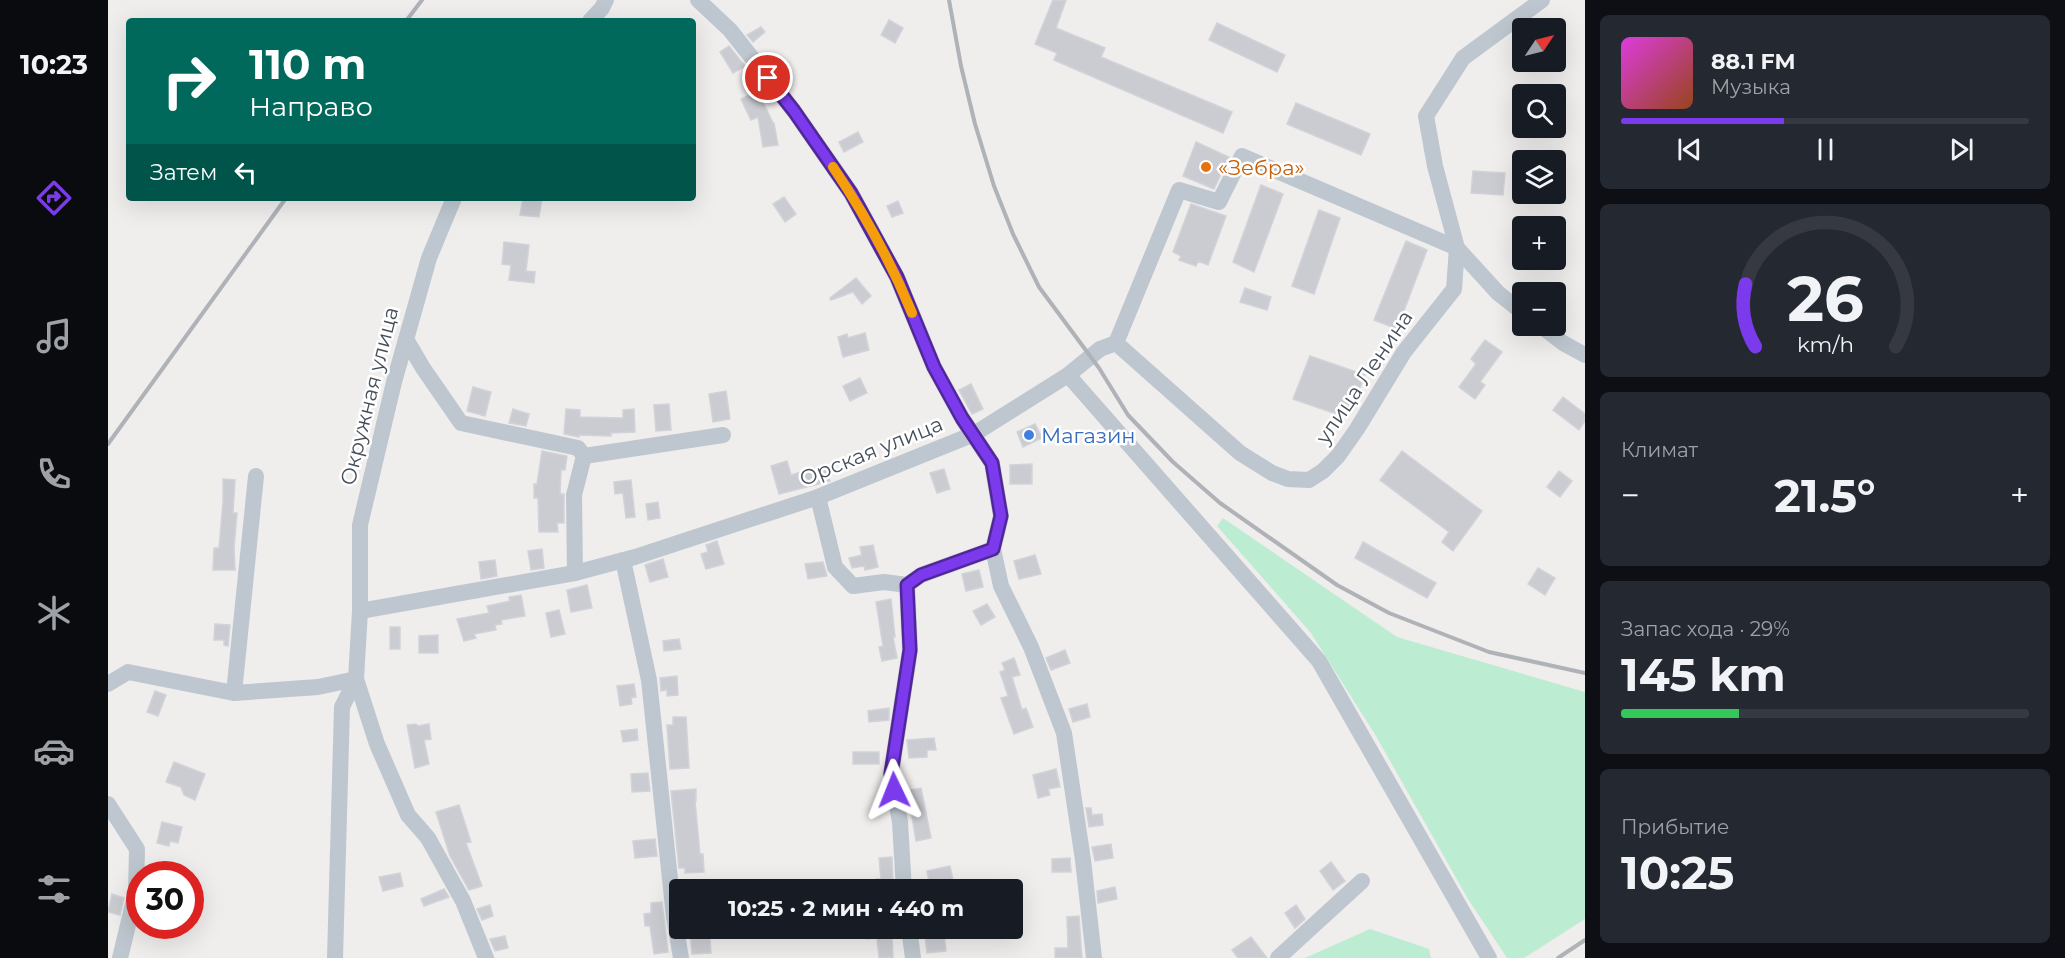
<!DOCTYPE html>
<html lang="ru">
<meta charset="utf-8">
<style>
body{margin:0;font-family:Montserrat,sans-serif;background:#242831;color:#f1f3f6;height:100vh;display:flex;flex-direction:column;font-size:22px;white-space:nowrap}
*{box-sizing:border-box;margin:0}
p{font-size:20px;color:#9ea1a6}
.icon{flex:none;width:33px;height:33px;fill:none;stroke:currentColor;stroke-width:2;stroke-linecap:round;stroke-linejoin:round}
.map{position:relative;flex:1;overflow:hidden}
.sheet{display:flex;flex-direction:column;gap:15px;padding:15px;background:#0d0f14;width:480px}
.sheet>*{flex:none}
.hud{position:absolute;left:18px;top:18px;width:570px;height:183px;border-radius:6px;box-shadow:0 6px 24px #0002;background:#00695c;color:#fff;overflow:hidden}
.needle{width:39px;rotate:55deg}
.fabs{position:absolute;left:1404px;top:18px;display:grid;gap:12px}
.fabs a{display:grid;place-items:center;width:54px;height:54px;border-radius:6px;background:#171b24;box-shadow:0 6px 24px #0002;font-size:30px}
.speed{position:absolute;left:18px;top:861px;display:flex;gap:12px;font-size:30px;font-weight:700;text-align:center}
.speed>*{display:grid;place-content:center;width:78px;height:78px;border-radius:50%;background:#171b24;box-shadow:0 6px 24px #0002;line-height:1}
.speed .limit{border:9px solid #d22;background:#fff;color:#111}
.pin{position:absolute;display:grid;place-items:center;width:51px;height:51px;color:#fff;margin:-26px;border:3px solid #fff;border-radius:50%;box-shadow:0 2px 6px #0007}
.me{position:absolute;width:66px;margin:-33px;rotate:358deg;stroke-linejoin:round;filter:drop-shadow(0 0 4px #0008)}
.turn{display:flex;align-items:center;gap:21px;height:126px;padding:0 24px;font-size:27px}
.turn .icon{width:78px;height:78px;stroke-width:2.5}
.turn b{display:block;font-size:42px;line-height:51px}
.then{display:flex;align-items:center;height:57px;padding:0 24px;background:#0003;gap:12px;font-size:22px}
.big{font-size:45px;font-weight:700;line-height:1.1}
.sheet .card{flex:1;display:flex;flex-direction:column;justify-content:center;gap:9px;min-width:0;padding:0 21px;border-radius:9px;background:#242831}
.sheet .dial{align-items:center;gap:0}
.dial svg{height:156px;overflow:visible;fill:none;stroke:#363941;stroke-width:7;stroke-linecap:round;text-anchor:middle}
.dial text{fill:#f1f3f6;stroke:none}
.song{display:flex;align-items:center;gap:18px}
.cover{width:72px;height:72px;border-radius:9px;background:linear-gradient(135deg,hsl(300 70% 55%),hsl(20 70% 35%))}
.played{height:6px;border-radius:3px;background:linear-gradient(90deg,#7c3aed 40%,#363941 40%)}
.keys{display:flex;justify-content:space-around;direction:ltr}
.heat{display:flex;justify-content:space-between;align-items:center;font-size:33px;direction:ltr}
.charge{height:9px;border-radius:4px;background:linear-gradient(90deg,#34c759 29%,#363941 0)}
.trip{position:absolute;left:561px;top:879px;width:354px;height:60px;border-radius:6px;background:#171b24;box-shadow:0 6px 24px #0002;font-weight:700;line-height:60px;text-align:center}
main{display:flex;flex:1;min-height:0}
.dock{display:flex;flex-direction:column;width:108px;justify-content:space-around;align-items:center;background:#090b0e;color:#9ea1a6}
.dock .icon{width:42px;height:42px}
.dock .current{color:#7c3aed}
.dock b{font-size:27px;color:#f1f3f6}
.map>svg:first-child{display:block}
.green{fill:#bcecd2}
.building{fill:#caccd2;stroke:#d1d3d9;stroke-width:1.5}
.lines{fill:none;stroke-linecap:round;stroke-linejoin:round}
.minor{stroke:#bec7cf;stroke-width:16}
.rail{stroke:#afb2b7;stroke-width:4}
.route-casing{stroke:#51269a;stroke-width:15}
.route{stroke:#7c3aed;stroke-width:10}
.slow{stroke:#f59e0b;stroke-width:10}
.food-dot{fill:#e8710a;stroke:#fff;stroke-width:2}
.shop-dot{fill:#3f7fe0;stroke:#fff;stroke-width:2}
.labels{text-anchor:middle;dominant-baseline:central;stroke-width:5;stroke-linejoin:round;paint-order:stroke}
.food-label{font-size:21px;fill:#c56008;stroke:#fff;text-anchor:start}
.street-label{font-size:21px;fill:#464f5a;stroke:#fff}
.shop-label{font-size:21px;fill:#366cbe;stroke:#fff;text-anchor:start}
</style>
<main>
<nav class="dock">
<b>10:23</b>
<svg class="icon current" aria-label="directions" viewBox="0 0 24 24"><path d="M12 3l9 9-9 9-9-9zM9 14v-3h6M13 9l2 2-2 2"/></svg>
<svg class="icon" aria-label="music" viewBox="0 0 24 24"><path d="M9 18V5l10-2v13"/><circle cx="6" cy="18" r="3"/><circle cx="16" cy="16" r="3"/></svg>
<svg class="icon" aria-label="phone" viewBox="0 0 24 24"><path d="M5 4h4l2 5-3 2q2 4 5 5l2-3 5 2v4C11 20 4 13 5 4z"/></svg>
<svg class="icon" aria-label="climate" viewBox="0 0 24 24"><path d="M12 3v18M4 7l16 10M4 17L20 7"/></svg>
<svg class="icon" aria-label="car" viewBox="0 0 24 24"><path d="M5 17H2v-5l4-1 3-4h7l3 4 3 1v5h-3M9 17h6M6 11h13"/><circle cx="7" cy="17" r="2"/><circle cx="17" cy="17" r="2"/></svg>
<svg class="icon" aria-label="filters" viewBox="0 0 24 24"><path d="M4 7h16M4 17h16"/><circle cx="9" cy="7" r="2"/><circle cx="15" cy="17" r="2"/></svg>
</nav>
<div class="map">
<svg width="1477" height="958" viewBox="0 0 1477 958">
<rect width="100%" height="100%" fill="#f0eded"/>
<g class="green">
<polygon points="1115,518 1289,637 1477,692 1477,919 1416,958 1399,958 1360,899 1268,736 1203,633 1109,526"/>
<polygon points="1262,929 1321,949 1323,958 1197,958"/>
</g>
<g class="building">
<polygon points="945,0 958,0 948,28 997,48 993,57 1124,112 1115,133 946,60 949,53 927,44"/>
<polygon points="781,20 795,28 787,43 773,35"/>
<polygon points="1109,23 1177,55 1169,72 1101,40"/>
<polygon points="653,27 657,32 645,42 639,35"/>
<polygon points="621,46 637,66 625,73 612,52"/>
<polygon points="646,89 649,89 665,123 666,123 670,145 655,147 650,117 643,120 633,99 646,93"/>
<polygon points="1188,103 1262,134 1253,155 1179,124"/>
<polygon points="750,132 755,142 736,152 731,142"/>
<polygon points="1088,142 1121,157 1106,189 1075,176"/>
<polygon points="1365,171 1397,173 1395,195 1363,193"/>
<polygon points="1153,185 1175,194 1146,272 1125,262"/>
<polygon points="676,197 688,214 677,222 665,204"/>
<polygon points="415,198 434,198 431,217 412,215"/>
<polygon points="790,201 795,213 784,217 779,206"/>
<polygon points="1083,204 1118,216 1100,265 1090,261 1088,266 1071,260 1073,256 1065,252"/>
<polygon points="1211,210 1232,218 1206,294 1184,286"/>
<polygon points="1298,241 1319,250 1289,329 1266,320"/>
<polygon points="396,242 421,245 418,271 427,272 426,283 401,280 403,265 394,264"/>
<polygon points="748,278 763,296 754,304 745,292 723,300 722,298"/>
<polygon points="1137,288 1163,297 1159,310 1132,302"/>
<polygon points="757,333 761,350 735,357 730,337 739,334 740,338"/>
<polygon points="1377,340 1394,352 1372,382 1377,385 1367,399 1351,387 1368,364 1363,359"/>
<polygon points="1202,356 1257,375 1240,418 1185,399"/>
<polygon points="752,378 759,393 742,401 735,386"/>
<polygon points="863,384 875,409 864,414 851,390"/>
<polygon points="365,387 383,392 377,416 359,411"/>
<polygon points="618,391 622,419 605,422 601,394"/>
<polygon points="1455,397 1477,414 1477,421 1471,430 1445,410"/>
<polygon points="561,404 563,430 548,431 546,405"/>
<polygon points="405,409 421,414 418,426 401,423"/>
<polygon points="458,409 472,410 472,417 515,418 515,410 526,409 527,432 503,433 503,436 471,435 471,437 456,434"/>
<polygon points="927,424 934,438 915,447 909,432"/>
<polygon points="434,451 459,456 457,470 453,470 452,494 456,494 456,523 449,523 450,532 431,532 430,498 426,498 426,484 429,484"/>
<polygon points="1294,451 1374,511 1345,551 1334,542 1341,532 1272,480"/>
<polygon points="679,461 683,475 717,465 722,481 671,494 663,466"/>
<polygon points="924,464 924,484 902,484 902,465"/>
<polygon points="836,469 842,489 829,493 822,473"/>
<polygon points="1451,471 1464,481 1452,497 1439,487"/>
<polygon points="115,479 127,480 125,513 129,513 126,548 127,570 105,570 106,548 111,548 115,502"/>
<polygon points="523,480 527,517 518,518 515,493 507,494 506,482"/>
<polygon points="550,502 552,518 540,520 538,504"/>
<polygon points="609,541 616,564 598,569 593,554 600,552 598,545"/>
<polygon points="1255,542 1328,583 1319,598 1247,558"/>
<polygon points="765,545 770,567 757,570 756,566 744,568 741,558 754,555 752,547"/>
<polygon points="434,549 436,568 423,570 420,551"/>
<polygon points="927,555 933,574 911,579 906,561"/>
<polygon points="555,559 560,577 542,582 537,565"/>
<polygon points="387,560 389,576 373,579 371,562"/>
<polygon points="715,562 719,576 700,579 697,564"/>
<polygon points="1430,568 1447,578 1437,595 1420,584"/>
<polygon points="871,570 875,587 858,591 854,574"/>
<polygon points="479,585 484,608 463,612 459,590"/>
<polygon points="413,595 417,616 393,620 394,624 387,625 388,630 366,634 368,638 356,641 349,619 381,613 379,606 402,601 401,597"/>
<polygon points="783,599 787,637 785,637 789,658 774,661 771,647 775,646 768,602"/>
<polygon points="879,604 887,617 873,625 865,611"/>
<polygon points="451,610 457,634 443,637 438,613"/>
<polygon points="107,624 122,625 120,646 116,645 116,640 106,640"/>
<rect x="282" y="627" width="10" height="22"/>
<polygon points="330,635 330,653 311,653 311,636"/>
<polygon points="571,639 573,649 556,651 555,641"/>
<polygon points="957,650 962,663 943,670 938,658"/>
<polygon points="906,658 912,675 904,677 914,710 918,708 925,727 906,734 893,698 900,696 892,672 897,670 894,663"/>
<polygon points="569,676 570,695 559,696 559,690 553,691 552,678"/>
<polygon points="526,684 528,697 523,698 524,704 512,706 509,686"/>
<polygon points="47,691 58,695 50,716 39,712"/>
<polygon points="979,704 982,717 965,722 961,709"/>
<polygon points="781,708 781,720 761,722 760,711"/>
<polygon points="565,717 578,717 581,768 562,769 559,725 565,725"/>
<polygon points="308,724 310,726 321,724 323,739 316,740 321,764 307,768 299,725"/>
<polygon points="529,729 530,740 515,742 513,731"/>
<polygon points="826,738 828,750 819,750 819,757 801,758 799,740"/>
<rect x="745" y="752" width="26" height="12"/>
<polygon points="66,762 97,774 87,800 76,795 73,787 58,782"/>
<polygon points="948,769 952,787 940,789 942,795 930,798 925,775"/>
<polygon points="540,773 542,791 524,792 523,774"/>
<polygon points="813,788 823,838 808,841 802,804 799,804 797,791"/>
<polygon points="588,789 588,801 587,801 592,854 595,854 596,872 577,873 577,868 571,868 563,791"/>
<polygon points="351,805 363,842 358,843 374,886 361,890 342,856 328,812"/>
<polygon points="978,808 983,808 984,815 994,814 995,825 981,827"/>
<polygon points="54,822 74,827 70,843 62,841 61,846 49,843"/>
<polygon points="547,839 549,856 527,858 525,841"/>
<polygon points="1003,844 1005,858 987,861 984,847"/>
<polygon points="784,857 785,890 769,890 768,879 773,879 771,858"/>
<polygon points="962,858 963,872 944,872 944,859"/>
<polygon points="1223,862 1237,881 1225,890 1212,871"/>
<polygon points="842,866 847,890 832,890 831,885 822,887 819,871"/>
<polygon points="292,873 295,886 275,891 271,877"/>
<polygon points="1007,887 1009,899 990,903 989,891"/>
<polygon points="336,889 341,897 316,906 313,899"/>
<polygon points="4,894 16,898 12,915 0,912"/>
<polygon points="554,902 560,952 546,954 542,926 537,926 536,914 543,913 543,903"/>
<polygon points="382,905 385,916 374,920 369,909"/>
<polygon points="1188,905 1197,919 1187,928 1177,913"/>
<polygon points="971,916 974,958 947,958 947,948 960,948 959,917"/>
<polygon points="582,928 601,928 603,953 584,954"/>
<polygon points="759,928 791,928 792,936 784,937 785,958 771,958 769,938 759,939"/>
<polygon points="836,933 838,951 819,953 817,935"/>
<polygon points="397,936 400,948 387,951 382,939"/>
<polygon points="1143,937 1159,958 1130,958 1124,950"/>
</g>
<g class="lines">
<g class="minor">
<polyline points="590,0 622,30 686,111 743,193 789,277 826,367 854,418 884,463 893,516 885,549 893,586 923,647 956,733 975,860 986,958"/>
<polyline points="482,21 494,8 498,0"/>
<polyline points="346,198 321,258 286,382 252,525 252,611 248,679 269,744 300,815 320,838 355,901 378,958"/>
<polyline points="1433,326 1455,343 1477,355"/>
<polyline points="298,339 315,368 353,423 470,448 476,456 466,495 467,573"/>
<polyline points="1008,343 1132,453 1164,473 1180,479 1201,480 1215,471 1230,456 1249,429 1296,352 1346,289 1349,248 1327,166 1318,116 1355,58 1434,0"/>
<polyline points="1008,343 1071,190 1111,202 1134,156 1349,248 1390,293 1414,312"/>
<polyline points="960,375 1211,661 1381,958"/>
<polyline points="476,456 615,435"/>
<polyline points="710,497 727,567 745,586 776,582 799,585 802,650 783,774 792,822 796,890"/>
<polyline points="515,560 541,680 566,917 573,958"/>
<polyline points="799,585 813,575 885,549"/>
<polyline points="252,611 467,573 527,557 710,497 866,434 960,375 992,349 1008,343"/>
<polyline points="0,684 20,672 126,693 210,687 248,679"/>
<polyline points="126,693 148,476"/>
<polyline points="0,804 29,849 28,892 12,958"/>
<polyline points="801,928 805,958"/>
<polyline points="227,958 234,707 248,679"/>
<polyline points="1170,958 1254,881"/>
</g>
<g class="rail">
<polyline points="841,0 853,66 867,124 886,186 905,234 931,287 991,368 1020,415 1065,462 1112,503 1229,585 1281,613 1381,652 1477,673"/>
<polyline points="298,21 314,0"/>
<polyline points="0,444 178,198"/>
<polyline points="1450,958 1477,940"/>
</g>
</g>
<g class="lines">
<defs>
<polyline id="route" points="660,78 686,111 743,193 789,277 826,367 854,418 884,463 893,516 885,549 813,575 799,585 802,650 783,774 786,790"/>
</defs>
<use href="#route" class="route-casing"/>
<use href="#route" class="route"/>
<path class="slow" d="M725 167C756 213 783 262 804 313"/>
</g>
<circle class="food-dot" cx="1098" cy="167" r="6"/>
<circle class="shop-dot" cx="921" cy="435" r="6"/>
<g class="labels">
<g class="food-label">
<text x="1110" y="167">«Зебра»</text>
</g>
<g class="street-label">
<text transform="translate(1256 377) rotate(-56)">улица Ленина</text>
<text transform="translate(261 396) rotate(-76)">Окружная улица</text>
<text transform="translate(763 451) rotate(-22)">Орская улица</text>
</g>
<g class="shop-label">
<text x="933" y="435">Магазин</text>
</g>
</g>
</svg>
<div class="fabs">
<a><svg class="needle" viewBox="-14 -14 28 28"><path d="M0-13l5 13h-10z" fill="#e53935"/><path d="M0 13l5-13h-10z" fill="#9ea1a6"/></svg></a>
<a><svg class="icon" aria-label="search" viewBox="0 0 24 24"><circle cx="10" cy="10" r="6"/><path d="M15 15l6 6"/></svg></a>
<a><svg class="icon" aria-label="layers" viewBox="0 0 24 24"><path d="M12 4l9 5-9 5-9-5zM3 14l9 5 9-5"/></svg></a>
<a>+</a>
<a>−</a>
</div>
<div class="speed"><div class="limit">30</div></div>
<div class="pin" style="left:660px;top:78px;background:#d93025"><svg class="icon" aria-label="arrive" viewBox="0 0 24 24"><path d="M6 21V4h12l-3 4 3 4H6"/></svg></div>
<svg class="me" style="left:786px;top:790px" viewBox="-20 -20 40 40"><path d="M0-17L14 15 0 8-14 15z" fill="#7c3aed" stroke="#fff" stroke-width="4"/></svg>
<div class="trip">10:25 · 2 мин · 440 m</div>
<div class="hud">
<div class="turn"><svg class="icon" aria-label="right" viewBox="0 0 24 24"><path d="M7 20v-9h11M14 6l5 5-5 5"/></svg><div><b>110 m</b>Направо</div></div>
<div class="then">Затем<svg class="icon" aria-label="left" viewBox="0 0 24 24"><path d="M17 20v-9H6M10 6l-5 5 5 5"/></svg></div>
</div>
</div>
<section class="sheet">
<div class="card">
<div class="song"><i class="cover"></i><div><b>88.1 FM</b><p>Музыка</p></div></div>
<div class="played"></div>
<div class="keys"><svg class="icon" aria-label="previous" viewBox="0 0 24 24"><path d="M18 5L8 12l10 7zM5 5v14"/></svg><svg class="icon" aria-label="pause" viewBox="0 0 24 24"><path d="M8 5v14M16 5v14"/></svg><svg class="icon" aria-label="next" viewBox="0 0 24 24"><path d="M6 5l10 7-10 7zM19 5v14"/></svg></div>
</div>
<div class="card dial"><svg viewBox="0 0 100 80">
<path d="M14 69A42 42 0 1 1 86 69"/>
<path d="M14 69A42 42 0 0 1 9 37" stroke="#7c3aed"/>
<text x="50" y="56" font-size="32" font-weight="700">26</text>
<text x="50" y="72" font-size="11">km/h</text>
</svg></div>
<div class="card"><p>Климат</p>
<div class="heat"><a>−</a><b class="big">21.5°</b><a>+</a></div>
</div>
<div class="card"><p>Запас хода · 29%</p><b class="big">145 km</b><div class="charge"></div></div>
<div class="card"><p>Прибытие</p><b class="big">10:25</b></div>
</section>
</main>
